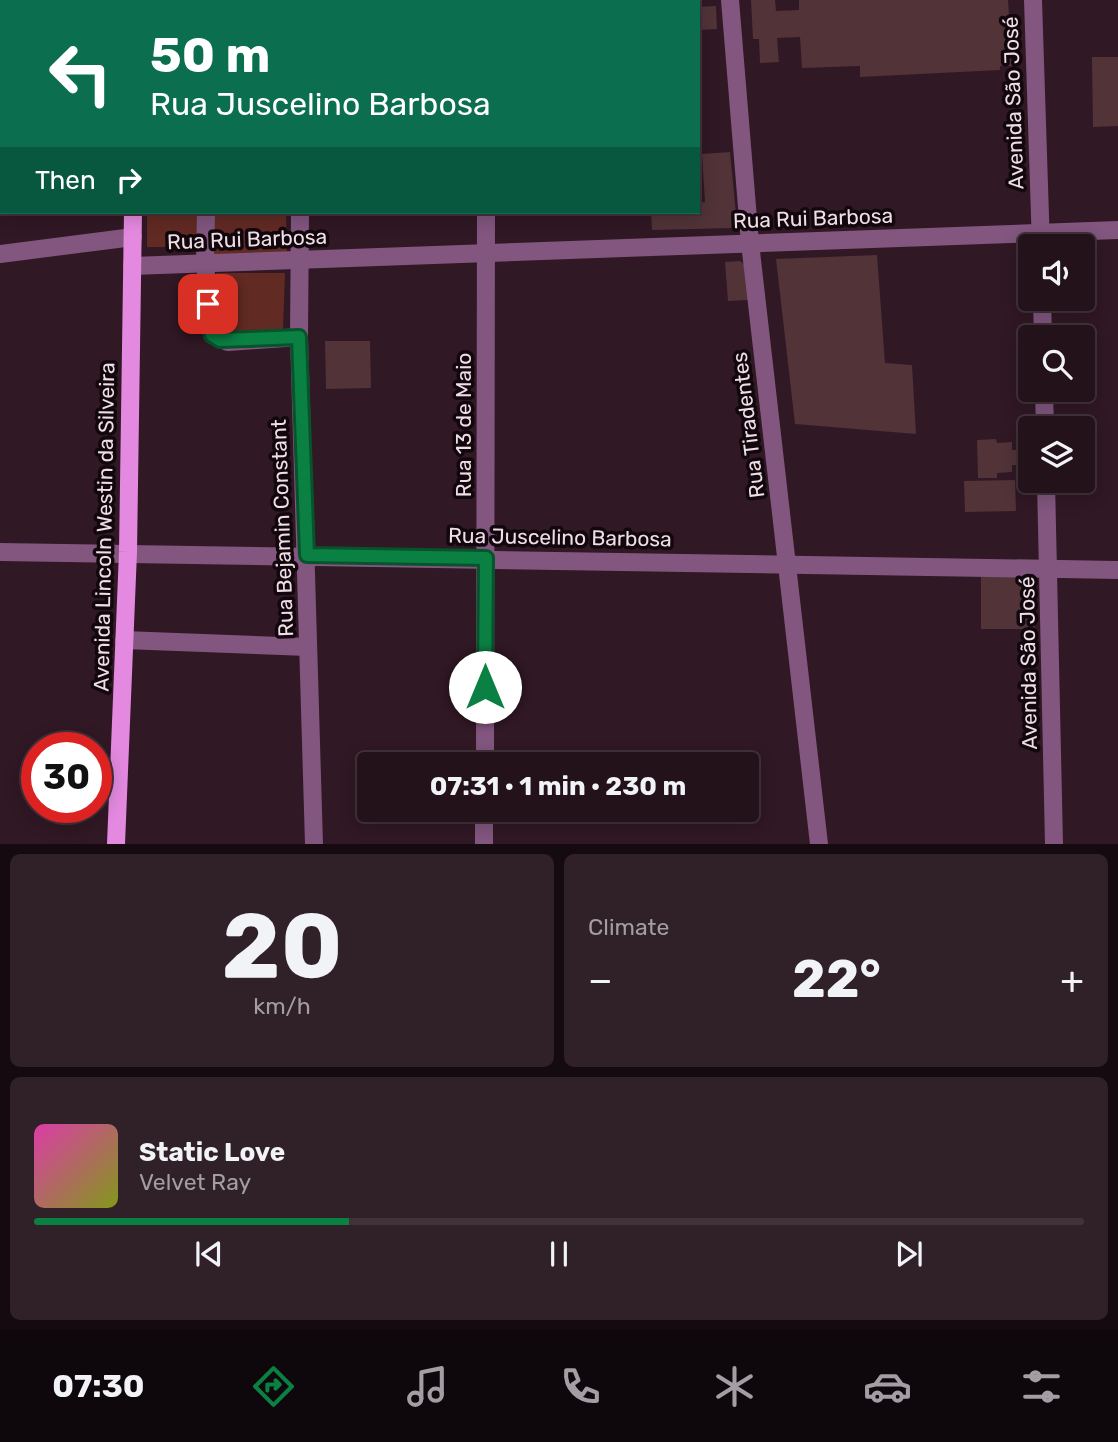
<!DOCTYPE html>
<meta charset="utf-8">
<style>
body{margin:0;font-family:Rubik,sans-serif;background:#302028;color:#f1f3f6;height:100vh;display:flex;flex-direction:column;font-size:26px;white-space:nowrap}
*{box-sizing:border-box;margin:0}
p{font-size:23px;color:#a39ea3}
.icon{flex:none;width:38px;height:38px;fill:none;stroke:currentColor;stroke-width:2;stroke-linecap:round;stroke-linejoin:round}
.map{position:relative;height:844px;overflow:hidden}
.details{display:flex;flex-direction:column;gap:10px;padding:10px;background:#140a0f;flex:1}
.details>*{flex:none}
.guide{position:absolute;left:0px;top:0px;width:700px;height:214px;box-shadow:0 4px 18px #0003,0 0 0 2px #41323a;background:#0b6e4f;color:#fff;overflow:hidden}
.fabs{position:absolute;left:1018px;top:234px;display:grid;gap:14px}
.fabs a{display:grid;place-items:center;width:77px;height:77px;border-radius:7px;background:#24121b;box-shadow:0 4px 18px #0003,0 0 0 2px #41323a;font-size:35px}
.speed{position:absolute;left:21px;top:732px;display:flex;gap:14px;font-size:35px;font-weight:700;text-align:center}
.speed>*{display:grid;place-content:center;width:91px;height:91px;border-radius:50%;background:#24121b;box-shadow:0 4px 18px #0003,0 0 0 2px #41323a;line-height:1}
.speed .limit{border:10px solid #d22;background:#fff;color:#111}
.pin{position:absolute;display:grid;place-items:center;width:60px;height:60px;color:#fff;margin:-30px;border-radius:14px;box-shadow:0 4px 10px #0006}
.me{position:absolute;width:77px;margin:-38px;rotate:0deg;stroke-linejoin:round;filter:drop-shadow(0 0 5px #0008)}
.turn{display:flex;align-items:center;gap:24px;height:147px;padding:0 35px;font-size:32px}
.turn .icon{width:91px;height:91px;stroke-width:2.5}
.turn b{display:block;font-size:49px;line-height:60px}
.then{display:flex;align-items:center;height:66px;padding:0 35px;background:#0003;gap:14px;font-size:26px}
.big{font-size:52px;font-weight:700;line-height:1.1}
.details .widget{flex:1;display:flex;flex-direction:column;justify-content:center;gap:10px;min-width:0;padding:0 24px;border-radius:10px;background:#302028}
.details .dial{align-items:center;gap:0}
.dial b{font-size:91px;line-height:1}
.song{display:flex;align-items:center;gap:21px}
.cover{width:84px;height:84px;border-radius:10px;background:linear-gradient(135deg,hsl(320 70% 55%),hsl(70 70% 35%))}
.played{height:7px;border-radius:4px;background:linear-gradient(90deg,#0b8043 30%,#41323a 30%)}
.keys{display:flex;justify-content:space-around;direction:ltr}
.heat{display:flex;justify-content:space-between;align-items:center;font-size:38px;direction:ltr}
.details .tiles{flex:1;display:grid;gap:10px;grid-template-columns:1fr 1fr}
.widget:last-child{grid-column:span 2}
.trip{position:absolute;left:357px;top:752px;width:402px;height:70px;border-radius:7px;background:#24121b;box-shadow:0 4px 18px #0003,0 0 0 2px #41323a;font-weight:700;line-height:70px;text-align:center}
.tab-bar{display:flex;height:112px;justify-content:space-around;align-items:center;background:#0e070b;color:#a39ea3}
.tab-bar .icon{width:49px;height:49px}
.tab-bar .selected{color:#0b8043}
.tab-bar b{font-size:32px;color:#f1f3f6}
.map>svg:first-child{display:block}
.green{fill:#612a23}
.building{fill:#513338}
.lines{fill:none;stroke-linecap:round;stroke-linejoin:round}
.minor{stroke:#82567f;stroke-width:18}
.major{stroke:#e489e0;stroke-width:18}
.route-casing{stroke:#07532c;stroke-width:18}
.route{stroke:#0b8043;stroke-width:12}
.labels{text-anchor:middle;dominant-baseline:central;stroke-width:7;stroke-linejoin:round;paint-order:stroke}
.street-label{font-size:21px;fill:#efdee6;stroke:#11070c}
</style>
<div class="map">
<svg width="1118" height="844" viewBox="0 0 1118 844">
<rect width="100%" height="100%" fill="#301824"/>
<g class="green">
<rect x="147" y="212" width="54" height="35"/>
<polygon points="213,212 286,212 287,253 213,257"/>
<polygon points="216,273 285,273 283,330 231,337 216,331 212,318"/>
</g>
<g class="building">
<polygon points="751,0 775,0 776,11 799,10 799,0 1008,0 1012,66 1000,66 1000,70 860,77 860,66 802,68 800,37 777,38 779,62 760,63 759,39 753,39"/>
<polygon points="716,6 717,29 698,30 698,7"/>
<polygon points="1092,57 1118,57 1118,126 1093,127"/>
<polygon points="730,152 737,224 733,228 652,230 651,212 698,212 698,203 705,202 702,154"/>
<polygon points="877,255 885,363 912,365 916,434 795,424 776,259"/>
<polygon points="740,261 747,267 749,300 728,301 725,262"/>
<polygon points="325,341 370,341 371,388 326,389"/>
<polygon points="996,439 997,443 1012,442 1012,450 1016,450 1016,465 1012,465 1012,472 997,473 997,478 978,478 977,440"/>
<polygon points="1015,480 1016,511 965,512 964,481"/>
<polygon points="981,577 1024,577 1035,587 1035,629 981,629"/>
</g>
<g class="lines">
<g class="minor">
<polyline points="295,0 295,2"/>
<polyline points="485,0 485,2"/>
<polyline points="730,0 750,243 819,844"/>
<polyline points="1033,0 1041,247"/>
<polyline points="208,2 208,0"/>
<polyline points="206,212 205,264 212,335 228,342 299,337"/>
<polyline points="300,212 299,337 314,844"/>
<polyline points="0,254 133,237"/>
<polyline points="132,266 1118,230"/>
<polyline points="1042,299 1043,338"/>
<polyline points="1044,390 1045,429"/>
<polyline points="1046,481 1054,844"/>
<polyline points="0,552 1118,570"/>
<polyline points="124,640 308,647"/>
<polyline points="485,765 486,212"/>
<polyline points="484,844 484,810"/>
</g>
<g class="major">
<polyline points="130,0 131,2"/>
<polyline points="144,2 144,0"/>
<polyline points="116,844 128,552 133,212"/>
</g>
</g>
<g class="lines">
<defs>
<polyline id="route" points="208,304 212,335 220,340 299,337 307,555 486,558 485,687"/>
</defs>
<use href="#route" class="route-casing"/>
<use href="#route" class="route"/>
</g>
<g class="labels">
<g class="street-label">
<text transform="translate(1013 103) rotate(-92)">Avenida São José</text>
<text transform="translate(813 218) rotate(-2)">Rua Rui Barbosa</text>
<text transform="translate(247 239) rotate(-2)">Rua Rui Barbosa</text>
<text transform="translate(463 425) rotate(-90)">Rua 13 de Maio</text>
<text transform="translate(748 425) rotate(-97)">Rua Tiradentes</text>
<text transform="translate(104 527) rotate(-89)">Avenida Lincoln Westin da Silveira</text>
<text transform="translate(282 528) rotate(-92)">Rua Bejamin Constant</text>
<text transform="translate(560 537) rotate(1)">Rua Juscelino Barbosa</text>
<text transform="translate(1028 663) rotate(-91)">Avenida São José</text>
</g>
</g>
</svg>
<div class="fabs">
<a><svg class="icon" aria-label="sound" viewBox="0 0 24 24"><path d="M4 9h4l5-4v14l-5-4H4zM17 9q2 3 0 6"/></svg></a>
<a><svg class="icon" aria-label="search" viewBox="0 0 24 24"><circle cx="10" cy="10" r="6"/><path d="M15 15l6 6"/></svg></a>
<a><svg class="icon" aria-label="layers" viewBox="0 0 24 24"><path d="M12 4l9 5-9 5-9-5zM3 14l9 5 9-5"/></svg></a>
</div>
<div class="speed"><div class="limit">30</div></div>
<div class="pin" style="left:208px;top:304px;background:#d93025"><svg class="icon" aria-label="arrive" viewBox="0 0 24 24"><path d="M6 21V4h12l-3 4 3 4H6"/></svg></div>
<svg class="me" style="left:485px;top:687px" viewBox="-20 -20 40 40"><circle r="19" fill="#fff"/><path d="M0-13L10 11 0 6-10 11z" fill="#0b8043"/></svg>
<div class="trip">07:31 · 1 min · 230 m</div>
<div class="guide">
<div class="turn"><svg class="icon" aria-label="left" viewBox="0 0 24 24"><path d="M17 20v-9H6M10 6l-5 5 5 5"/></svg><div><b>50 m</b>Rua Juscelino Barbosa</div></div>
<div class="then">Then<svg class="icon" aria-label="right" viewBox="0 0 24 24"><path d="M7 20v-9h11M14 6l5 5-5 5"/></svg></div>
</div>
</div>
<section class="details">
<div class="tiles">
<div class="widget dial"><b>20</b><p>km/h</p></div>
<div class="widget"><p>Climate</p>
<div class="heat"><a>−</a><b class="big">22°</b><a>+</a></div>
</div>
<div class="widget">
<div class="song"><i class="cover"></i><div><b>Static Love</b><p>Velvet Ray</p></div></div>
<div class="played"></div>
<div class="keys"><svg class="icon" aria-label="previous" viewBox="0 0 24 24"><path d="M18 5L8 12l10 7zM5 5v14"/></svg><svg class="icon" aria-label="pause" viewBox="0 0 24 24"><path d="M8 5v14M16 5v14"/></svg><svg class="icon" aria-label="next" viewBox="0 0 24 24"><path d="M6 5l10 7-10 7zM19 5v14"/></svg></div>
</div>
</div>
</section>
<nav class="tab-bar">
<b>07:30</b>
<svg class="icon selected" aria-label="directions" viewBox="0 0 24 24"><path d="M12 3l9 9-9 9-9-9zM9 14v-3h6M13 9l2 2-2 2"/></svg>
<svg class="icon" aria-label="music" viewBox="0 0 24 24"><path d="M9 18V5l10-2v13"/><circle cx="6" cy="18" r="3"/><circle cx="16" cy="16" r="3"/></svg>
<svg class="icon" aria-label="phone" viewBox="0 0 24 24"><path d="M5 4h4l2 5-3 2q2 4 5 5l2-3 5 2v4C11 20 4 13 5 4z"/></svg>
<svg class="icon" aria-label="climate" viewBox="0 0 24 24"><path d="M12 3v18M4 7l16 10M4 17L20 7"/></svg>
<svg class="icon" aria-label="car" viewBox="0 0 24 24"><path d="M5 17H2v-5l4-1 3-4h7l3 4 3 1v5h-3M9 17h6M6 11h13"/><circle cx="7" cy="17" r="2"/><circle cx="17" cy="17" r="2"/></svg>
<svg class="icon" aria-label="filters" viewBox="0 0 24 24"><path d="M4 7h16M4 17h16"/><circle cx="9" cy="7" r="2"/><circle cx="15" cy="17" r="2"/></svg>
</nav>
